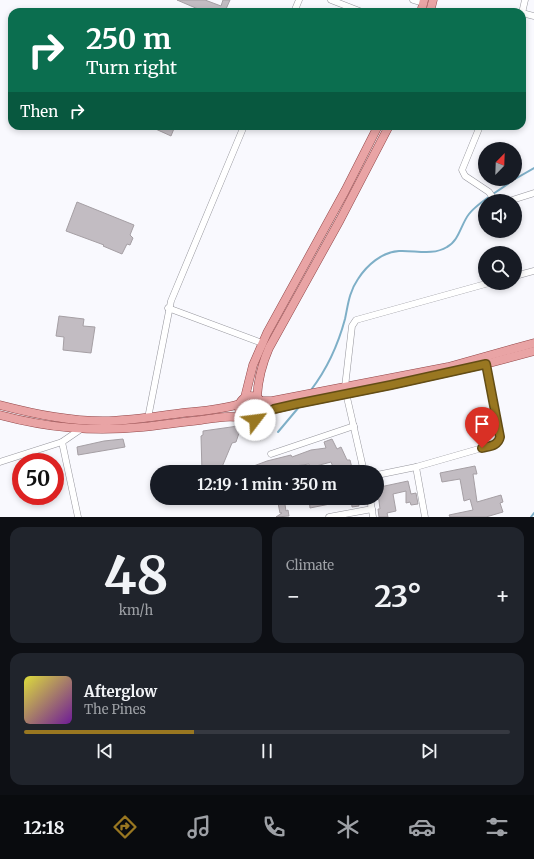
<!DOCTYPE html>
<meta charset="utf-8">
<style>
body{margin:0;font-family:Merriweather,serif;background:#20242c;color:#f1f3f6;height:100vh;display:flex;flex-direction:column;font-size:15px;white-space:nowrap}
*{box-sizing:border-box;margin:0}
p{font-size:13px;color:#9ea1a6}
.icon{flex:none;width:22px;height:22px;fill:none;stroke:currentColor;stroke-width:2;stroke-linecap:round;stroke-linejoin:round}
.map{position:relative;height:517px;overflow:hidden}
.panel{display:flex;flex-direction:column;gap:10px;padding:10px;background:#0d0f14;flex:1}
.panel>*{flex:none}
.guide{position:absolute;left:8px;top:8px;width:518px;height:122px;border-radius:12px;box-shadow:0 2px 6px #0003;background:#0b6e4f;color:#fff;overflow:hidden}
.needle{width:26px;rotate:23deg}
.controls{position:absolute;left:478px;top:142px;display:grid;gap:8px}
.controls a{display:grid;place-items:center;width:44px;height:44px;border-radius:50%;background:#171b24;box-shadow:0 2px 6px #0003;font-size:20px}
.speed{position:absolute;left:12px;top:453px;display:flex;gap:8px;font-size:20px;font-weight:700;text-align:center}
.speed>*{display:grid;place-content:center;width:52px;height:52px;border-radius:50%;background:#171b24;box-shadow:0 2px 6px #0003;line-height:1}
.speed .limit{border:6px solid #d22;background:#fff;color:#111}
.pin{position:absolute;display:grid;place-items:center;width:34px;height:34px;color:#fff;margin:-41px -17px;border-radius:50% 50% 50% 0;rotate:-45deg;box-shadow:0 0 4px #0007}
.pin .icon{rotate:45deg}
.me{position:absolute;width:44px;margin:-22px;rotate:60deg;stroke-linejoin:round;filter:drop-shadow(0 0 3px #0008)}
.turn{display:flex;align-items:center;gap:14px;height:84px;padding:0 12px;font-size:18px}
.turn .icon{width:52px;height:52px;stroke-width:2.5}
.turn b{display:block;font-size:28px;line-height:34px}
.then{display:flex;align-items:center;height:38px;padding:0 12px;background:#0003;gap:8px;font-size:15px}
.big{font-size:30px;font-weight:700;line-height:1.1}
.panel .widget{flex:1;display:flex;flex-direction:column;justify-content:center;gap:6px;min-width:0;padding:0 14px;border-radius:12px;background:#20242c}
.panel .dial{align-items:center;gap:0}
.dial b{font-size:52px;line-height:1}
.song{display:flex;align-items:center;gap:12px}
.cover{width:48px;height:48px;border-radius:6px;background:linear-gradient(135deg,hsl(60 70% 55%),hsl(280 70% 35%))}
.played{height:4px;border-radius:2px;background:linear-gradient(90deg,#997721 35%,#363941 35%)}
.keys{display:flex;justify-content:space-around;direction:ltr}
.heat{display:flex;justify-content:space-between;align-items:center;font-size:22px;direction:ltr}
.panel .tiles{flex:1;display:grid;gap:10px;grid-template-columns:1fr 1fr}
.widget:last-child{grid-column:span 2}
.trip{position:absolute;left:150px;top:465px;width:234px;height:40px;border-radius:20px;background:#171b24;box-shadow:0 2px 6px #0003;font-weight:700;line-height:40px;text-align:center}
.tab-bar{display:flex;height:64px;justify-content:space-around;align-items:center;background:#090b0e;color:#9ea1a6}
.tab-bar .icon{width:28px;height:28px}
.tab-bar .current{color:#997721}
.tab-bar b{font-size:18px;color:#f1f3f6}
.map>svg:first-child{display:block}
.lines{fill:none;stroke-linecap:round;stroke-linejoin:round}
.stream{stroke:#7eafc7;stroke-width:2}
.building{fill:#c2bcc2;stroke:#a59fa4}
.minor-casing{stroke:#96969d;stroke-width:7}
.major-casing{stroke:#924749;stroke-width:9}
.minor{stroke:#fff;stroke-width:6}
.major{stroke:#e9a4a5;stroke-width:8}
.route-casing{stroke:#634d15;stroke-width:10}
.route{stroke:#997721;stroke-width:7}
</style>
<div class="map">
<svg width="534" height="517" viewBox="0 0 534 517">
<rect width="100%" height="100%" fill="#f9f9fe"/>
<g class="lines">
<g class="stream">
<polyline points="515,179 534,168"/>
<path d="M311 390C327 369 338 345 345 319 348 305 349 292 358 279 367 265 382 252 399 251 415 250 432 256 447 247 459 241 461 224 469 214 479 201 501 190 514 179"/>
<polyline points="278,432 299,407"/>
<polyline points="531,517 534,513"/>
</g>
</g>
<g class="building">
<polygon points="177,0 205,0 221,6 223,0 230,0 226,9 234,12 205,12"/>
<polygon points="149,126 175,126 171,136"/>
<polygon points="77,202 134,225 130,235 133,238 130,245 127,244 122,254 103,246 104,245 66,231"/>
<polygon points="59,316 84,319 83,326 95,327 91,353 63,350 64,337 56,336"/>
<polygon points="238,426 239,433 236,442 232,443 222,467 218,472 202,472 201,436 203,435 203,431"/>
<polygon points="123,439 125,447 78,455 77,447 104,441"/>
<polygon points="332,439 337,449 341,447 347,460 350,460 353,472 335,472 331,462 316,466 318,472 311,472 309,464 295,466 297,472 290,472 288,467 270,472 253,472 251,467 267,461 291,455 292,457 311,450 326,448 324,442"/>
<polygon points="475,466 477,474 473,474 477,502 501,495 503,502 500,503 503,512 486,517 450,517 449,515 473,510 470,499 464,501 460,479 442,482 440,473"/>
<polygon points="408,481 411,494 416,493 418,504 411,505 410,502 406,503 406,491 393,494 396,511 387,513 388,517 379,517 378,509 380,509 378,493 381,493 380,487"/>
<polygon points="277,498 284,498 286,511 288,510 289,516 276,517 282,513 280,513"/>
<polygon points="309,498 350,498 350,500 310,508"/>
<polygon points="351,498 357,498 359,506 352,507"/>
</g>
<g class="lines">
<defs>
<g id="minor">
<polyline points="331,0 362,12"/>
<polyline points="413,0 423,3"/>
<polyline points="294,12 299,0"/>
<polyline points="522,13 525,0"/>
<polyline points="522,13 534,16"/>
<polyline points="480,126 462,170 465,176 489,192 495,201"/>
<polyline points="509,201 534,193"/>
<polyline points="515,276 534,271"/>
<polyline points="168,308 262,343"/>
<polyline points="345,387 352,326 356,320 489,283"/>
<polyline points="346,393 364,472"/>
<polyline points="148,418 171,301 244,126"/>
<polyline points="62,442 78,517"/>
<polyline points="271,454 354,426"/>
<polyline points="0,462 62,442 81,429"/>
<polyline points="416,467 425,517"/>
<polyline points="377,475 416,467 496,444 499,441 500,437 486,364"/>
<polyline points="370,498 373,517"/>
<polyline points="329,517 372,509"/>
</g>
<g id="major">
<polyline points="421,12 424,0"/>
<polyline points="430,12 433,0"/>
<circle cx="251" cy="408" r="12"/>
<polyline points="245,397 253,365 267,333 345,191 378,126"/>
<path d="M257 397C258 380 262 364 269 348L340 220 389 126"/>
<polyline points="261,401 272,401 448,367 534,343"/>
<path d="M0 405C35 414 72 422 109 421 133 420 158 416 182 413 201 411 221 410 239 404"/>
<path d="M0 415C49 428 93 432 143 427 162 425 181 422 201 420 215 418 229 415 243 418"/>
<polyline points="261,415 275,409 296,404 391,385 486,364 534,351"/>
</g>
</defs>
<use href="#minor" class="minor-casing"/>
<use href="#major" class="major-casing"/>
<use href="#minor" class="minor"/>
<use href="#major" class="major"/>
</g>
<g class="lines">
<defs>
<path id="route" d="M255 420 274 409 296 404 391 385 486 364 500 437C498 446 490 446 482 448"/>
</defs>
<use href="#route" class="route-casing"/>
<use href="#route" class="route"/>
</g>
</svg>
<div class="controls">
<a><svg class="needle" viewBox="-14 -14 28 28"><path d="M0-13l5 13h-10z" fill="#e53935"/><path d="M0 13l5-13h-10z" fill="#9ea1a6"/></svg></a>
<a><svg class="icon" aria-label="sound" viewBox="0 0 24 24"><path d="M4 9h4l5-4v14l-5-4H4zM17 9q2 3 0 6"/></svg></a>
<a><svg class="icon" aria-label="search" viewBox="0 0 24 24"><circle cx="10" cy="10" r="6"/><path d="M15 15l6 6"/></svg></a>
</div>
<div class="speed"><div class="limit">50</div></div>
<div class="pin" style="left:482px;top:448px;background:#d93025"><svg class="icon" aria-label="arrive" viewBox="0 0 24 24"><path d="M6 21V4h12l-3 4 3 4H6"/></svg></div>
<svg class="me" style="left:255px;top:420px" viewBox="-20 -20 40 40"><circle r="19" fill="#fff"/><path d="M0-13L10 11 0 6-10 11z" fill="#997721"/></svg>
<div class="trip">12:19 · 1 min · 350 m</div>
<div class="guide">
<div class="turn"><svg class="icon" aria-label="right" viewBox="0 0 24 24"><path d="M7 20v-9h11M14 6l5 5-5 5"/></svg><div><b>250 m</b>Turn right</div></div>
<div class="then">Then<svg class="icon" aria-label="right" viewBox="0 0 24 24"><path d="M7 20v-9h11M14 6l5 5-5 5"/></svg></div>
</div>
</div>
<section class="panel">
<div class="tiles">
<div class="widget dial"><b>48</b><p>km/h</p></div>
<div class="widget"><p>Climate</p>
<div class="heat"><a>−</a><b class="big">23°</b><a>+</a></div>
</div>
<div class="widget">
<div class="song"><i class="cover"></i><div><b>Afterglow</b><p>The Pines</p></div></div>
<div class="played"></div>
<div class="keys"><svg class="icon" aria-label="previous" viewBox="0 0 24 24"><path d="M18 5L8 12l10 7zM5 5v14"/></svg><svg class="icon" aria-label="pause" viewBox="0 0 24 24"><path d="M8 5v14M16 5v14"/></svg><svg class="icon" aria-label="next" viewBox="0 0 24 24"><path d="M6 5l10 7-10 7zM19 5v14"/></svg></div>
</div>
</div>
</section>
<nav class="tab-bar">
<b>12:18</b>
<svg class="icon current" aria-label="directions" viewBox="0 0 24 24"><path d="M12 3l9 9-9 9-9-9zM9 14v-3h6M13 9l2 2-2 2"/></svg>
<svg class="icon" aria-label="music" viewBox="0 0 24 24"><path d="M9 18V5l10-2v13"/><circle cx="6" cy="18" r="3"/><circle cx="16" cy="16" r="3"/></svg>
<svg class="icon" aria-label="phone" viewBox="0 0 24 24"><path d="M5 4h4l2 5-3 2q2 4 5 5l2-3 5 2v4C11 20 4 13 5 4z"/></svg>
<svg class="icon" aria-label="climate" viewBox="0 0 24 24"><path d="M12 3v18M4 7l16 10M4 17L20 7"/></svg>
<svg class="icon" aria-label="car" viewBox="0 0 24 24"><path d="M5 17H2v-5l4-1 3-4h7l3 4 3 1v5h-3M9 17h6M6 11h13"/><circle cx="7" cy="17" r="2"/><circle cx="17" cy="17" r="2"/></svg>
<svg class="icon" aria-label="filters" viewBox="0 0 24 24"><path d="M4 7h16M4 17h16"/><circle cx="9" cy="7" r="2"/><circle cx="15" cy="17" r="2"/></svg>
</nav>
